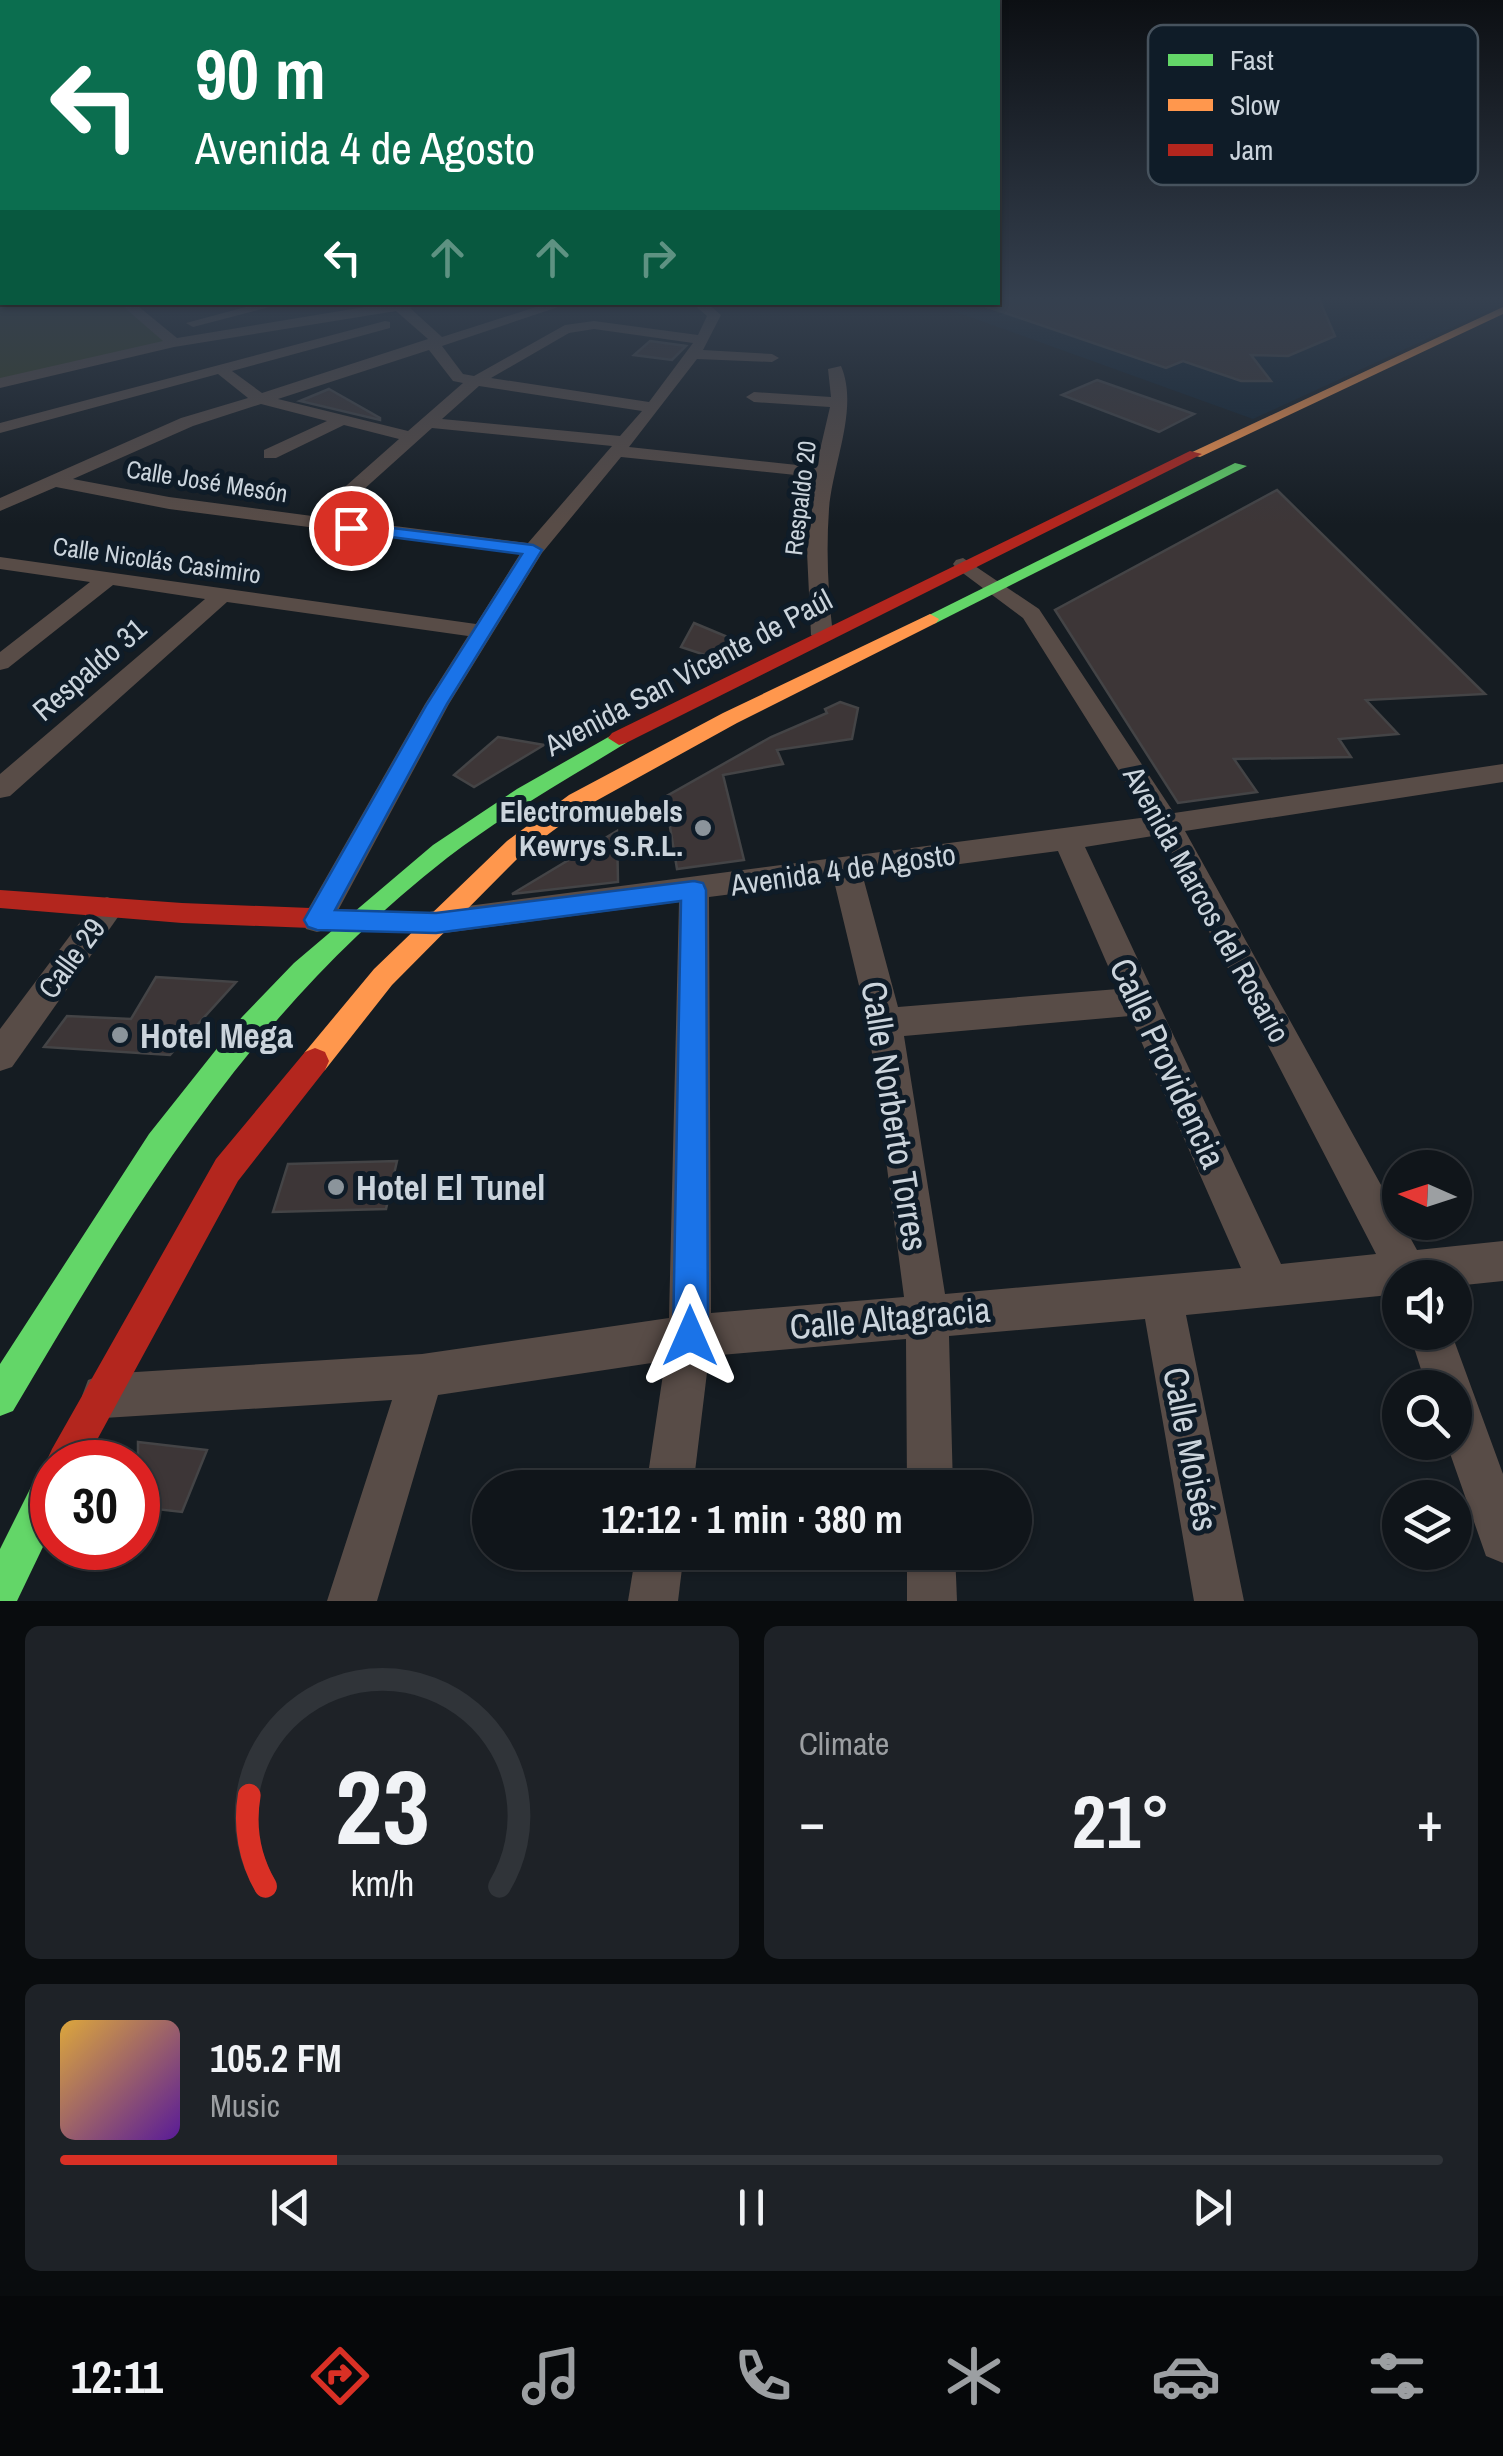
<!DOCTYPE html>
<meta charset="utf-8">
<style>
body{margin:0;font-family:"Archivo Narrow",sans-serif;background:#1e2227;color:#f1f3f6;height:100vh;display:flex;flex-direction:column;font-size:38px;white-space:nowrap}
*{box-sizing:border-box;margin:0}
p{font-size:32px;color:#9c9fa2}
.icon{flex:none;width:55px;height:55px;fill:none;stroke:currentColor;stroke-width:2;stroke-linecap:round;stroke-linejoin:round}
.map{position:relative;height:1601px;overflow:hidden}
.drawer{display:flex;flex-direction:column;gap:25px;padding:25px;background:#090c0e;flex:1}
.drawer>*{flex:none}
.banner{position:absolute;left:0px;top:0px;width:1000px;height:305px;box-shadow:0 2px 8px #0004,0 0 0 2px #303439;background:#0b6e4f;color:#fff;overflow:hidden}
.needle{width:65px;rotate:273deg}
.tools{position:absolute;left:1382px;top:1150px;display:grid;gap:20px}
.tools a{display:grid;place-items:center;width:90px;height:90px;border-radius:50%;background:#10151a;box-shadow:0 2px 8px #0004,0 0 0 2px #303439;font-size:50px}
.speed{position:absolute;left:30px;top:1440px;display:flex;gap:20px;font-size:50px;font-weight:700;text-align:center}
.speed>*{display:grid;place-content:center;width:130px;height:130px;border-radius:50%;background:#10151a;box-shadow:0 2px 8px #0004,0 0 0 2px #303439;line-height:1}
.speed .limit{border:15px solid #d22;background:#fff;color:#111}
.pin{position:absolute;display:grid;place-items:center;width:85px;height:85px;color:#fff;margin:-42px;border:5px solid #fff;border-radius:50%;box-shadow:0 2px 10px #0007}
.me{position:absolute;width:110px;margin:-55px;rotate:0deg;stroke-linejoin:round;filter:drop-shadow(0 0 8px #0008)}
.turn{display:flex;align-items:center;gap:35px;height:210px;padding:0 30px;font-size:45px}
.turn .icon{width:130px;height:130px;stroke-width:2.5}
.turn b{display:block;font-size:70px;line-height:85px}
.lanes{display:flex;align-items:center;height:95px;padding:0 30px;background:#0003;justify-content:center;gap:50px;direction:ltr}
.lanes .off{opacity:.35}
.big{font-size:75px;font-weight:800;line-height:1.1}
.drawer .widget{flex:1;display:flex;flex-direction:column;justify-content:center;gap:15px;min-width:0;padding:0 35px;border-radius:15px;background:#1e2227}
.drawer .dial{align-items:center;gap:0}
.dial svg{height:260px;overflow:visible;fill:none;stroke:#303439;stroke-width:7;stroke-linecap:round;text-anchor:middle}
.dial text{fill:#f1f3f6;stroke:none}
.song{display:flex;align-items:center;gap:30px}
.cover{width:120px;height:120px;border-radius:15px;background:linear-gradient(135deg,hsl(40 70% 55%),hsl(270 70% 35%))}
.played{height:10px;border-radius:5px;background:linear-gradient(90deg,#d93025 20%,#303439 20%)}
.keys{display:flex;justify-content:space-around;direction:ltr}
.heat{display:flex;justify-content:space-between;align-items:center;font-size:55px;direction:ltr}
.drawer .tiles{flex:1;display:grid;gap:25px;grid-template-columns:1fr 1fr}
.widget:last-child{grid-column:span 2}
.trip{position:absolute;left:472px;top:1470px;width:560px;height:100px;border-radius:50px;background:#10151a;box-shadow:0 2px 8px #0004,0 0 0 2px #303439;font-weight:800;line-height:100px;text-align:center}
.tabs{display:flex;height:160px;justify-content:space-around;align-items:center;background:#06080a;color:#9c9fa2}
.tabs .icon{width:70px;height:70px}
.tabs .on{color:#d93025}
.tabs b{font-size:45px;color:#f1f3f6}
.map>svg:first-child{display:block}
.built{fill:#122332}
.green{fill:#374022}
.building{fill:#3d3637;stroke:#444446;stroke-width:2.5}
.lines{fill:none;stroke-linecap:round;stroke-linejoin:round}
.street{fill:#584c47;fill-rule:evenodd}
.fast{fill:#63d668;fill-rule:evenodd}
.slow{fill:#ff974d;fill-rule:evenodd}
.jam{fill:#b3261e;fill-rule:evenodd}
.route{fill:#1a73e8;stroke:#114b97;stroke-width:2.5}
.poi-dot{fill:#8b949b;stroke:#0f1c28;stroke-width:4}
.labels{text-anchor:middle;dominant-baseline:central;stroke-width:10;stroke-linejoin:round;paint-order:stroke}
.far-street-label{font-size:25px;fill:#cbd4dc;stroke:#0f1c28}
.street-label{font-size:30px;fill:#cbd4dc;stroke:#0f1c28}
.poi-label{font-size:30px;font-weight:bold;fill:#cbd4dc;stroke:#0f1c28;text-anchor:end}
.near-poi-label{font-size:35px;font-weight:bold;fill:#cbd4dc;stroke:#0f1c28;text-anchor:start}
.near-street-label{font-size:35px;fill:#cbd4dc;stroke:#0f1c28}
.key{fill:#0f1c28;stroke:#47535e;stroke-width:2.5}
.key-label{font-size:28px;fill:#cbd4dc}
</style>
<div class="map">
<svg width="1503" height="1601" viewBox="0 0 1503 1601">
<rect width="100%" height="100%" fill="#151c22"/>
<polygon class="built" points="998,299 1503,299 1503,304 1253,419 931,303 998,302"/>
<polygon class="green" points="0,299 2,302 120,303 167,342 0,380"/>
<g class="building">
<polygon points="998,299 1319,299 1335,336 1288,356 1251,355 1271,381 1241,381 1183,361 1166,368 976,303 998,302"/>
<polygon points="650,341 686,346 672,360 634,355"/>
<polygon points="1097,380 1194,414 1159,432 1062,395"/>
<polygon points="329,389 380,418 380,420 300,401"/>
<polygon points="1277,490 1485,694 1366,700 1398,734 1339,739 1351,757 1234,759 1257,792 1178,803 1055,610"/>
<polygon points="694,623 747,645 717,659 681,647"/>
<polygon points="840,702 858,708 852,739 777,750 783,764 723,775 744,860 677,869 665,797 771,737 827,713 825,709"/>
<polygon points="498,737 544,745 474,787 454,775"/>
<polygon points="617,831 618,882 512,894"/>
<polygon points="156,977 236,982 170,1055 44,1047 67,1016 131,1019"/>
<polygon points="397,1161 386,1209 273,1212 288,1164"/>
<polygon points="138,1442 207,1450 182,1512 138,1507"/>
</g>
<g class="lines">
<g class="street">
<path d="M118 302H133L177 338 395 302H429L410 308 442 337 552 302H573L442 346 463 374 474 376 565 325 594 321 698 335 707 316 691 302H706L721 315 703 350 772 354 779 358 772 362 697 359 629 447 816 467 830 407 754 402 746 397 754 392 831 397 828 369 841 366C859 408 833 462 829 509 826 551 828 593 833 635L822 642 811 635 807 552 815 477 621 457 542 553 449 704 328 929 317 932 306 929 302 920 425 704 468 636 227 602 10 796 0 798V774L205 599 113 585 8 668 0 670V652L90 582 0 569V557L476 624 520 554 169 509 56 487 0 511V498L181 418 248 398 218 374 0 433V423L385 321 390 322V328L232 371 262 393 428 339 396 311 174 347 0 388V378L163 341ZM594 329 693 343 649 402 491 378 569 333ZM429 350 453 381 463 383 408 431 278 399ZM479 386 642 411 620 436 442 419ZM261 404 327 421 264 450V458H276L344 425 399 439 312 516 169 497 73 479 193 426ZM432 428 612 446 528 543 332 518Z"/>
<polygon points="264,302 289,302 193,327 186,323"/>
<path d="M963 558 1039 609 1174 813 1503 764V782L1185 831 1417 1250 1503 1241V1281L1455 1286V1278H1400V1294L1186 1315 1244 1601H1194L1145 1319 949 1336 953 1488H907L906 1339 709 1356 693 1488H646L665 1361 438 1395 377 1601H327L392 1400 104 1418 88 1412 82 1396 88 1380 104 1374 422 1354 669 1318 679 902 437 934 426 931 422 922 426 913 437 910 1148 817 1023 618 956 568 953 564 956 560ZM1159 835 1376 1254 1281 1264 1085 847ZM1058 851 1118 989 898 1007 863 877ZM834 881 868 1023 904 1297 711 1313 709 897ZM1130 1016 1241 1268 945 1294 904 1036Z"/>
<polygon points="107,897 118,901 122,909 118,917 12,1067 0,1071 0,1029 96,901"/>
<polygon points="1409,1332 1451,1332 1503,1474 1503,1563 1486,1556 1446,1442 1455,1442 1455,1388 1427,1388"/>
<polygon points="636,1552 684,1552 678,1601 628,1601"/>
<polygon points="907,1552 955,1552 957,1601 907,1601"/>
</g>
<g class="fast">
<polygon points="1235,463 1247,466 936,623 930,624 921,619"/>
<path d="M619 731 630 738 626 743C566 780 503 815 447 858 249 1013 139 1198 13 1411L0 1416V1364L149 1134 242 1017 294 963 433 845 517 789Z"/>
<polygon points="52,1468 52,1528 17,1601 0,1601 0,1549 38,1473"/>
</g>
<g class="slow">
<polygon points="1503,307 1503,314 1200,457 1188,454"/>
<polygon points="930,614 939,619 936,623 737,723 585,807 523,853 392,985 325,1070 315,1074 305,1070 301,1061 305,1052 374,969 507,841 569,795 723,713"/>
</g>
<g class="jam">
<polygon points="1190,451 1202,454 626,743 619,745 608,738 612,733"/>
<polygon points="0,890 182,903 436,913 445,916 449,923 445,930 436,933 182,923 0,908"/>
<polygon points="315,1048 325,1052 329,1061 325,1070 238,1181 85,1462 52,1462 52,1475 46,1462 52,1449 216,1159 305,1052"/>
</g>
</g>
<linearGradient id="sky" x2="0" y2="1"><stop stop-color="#0c0f13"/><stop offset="0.57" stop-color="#35404f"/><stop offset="1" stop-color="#35404f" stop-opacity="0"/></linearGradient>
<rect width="1503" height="524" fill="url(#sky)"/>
<polygon class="route" points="351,523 533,545 542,550 447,704 335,910 436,913 694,881 703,883 706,890 708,1336 703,1348 690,1353 678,1348 673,1336 681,901 436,933 317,930 308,927 304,920 427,704 522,554 345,531 343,528"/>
<g class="poi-dot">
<circle cx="703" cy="828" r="10"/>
<circle cx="120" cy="1035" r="10"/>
<circle cx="336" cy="1187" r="10"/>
</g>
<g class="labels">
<g class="far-street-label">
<text transform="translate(207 481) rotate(9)">Calle José Mesón</text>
<text transform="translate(800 498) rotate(-83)">Respaldo 20</text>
<text transform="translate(157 560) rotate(8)">Calle Nicolás Casimiro</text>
</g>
<g class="street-label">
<text transform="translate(89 669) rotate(-41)">Respaldo 31</text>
<text transform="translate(688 672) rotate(-28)">Avenida San Vicente de Paúl</text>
<text transform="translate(843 869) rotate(-8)">Avenida 4 de Agosto</text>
<text transform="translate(1207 904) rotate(61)">Avenida Marcos del Rosario</text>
<text transform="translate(71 958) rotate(-54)">Calle 29</text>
</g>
<g class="poi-label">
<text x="683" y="811">Electromuebels<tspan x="683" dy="34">Kewrys S.R.L.</tspan></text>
</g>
<g class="near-poi-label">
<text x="140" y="1035">Hotel Mega</text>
<text x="356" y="1187">Hotel El Tunel</text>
</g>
<g class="near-street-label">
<text transform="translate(1168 1063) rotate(65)">Calle Providencia</text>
<text transform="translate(895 1116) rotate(81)">Calle Norberto Torres</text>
<text transform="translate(890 1318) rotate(-5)">Calle Altagracia</text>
<text transform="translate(1191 1449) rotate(79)">Calle Moisés</text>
</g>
</g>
<rect x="1148" y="25" width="330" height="160" rx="15" class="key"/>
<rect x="1168" y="54" width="45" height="12" fill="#63d668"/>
<rect x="1168" y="99" width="45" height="12" fill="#ff974d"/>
<rect x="1168" y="144" width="45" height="12" fill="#b3261e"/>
<g class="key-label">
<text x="1230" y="70">Fast</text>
<text x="1230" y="115">Slow</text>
<text x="1230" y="160">Jam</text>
</g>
</svg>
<div class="tools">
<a><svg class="needle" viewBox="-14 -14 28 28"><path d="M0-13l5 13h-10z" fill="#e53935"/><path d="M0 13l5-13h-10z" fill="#9c9fa2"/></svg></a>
<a><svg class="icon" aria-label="sound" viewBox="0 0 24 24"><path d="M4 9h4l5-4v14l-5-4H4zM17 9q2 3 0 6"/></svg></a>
<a><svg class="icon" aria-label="search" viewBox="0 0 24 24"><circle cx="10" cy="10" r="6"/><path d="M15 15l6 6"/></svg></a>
<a><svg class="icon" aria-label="layers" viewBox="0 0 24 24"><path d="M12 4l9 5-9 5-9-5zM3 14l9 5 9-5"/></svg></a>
</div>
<div class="speed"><div class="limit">30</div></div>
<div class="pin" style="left:351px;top:528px;background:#d93025"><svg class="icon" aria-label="arrive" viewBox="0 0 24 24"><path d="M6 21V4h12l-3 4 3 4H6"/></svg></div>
<svg class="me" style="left:690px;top:1336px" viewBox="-20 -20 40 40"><path d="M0-17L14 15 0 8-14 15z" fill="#1a73e8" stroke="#fff" stroke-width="4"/></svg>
<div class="trip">12:12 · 1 min · 380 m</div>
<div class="banner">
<div class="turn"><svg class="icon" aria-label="left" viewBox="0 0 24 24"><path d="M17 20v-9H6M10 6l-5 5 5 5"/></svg><div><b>90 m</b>Avenida 4 de Agosto</div></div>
<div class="lanes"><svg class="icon" aria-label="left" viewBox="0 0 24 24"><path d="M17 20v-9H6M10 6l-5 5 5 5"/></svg><svg class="icon off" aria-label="ahead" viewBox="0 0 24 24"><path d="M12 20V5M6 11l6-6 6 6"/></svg><svg class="icon off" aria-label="ahead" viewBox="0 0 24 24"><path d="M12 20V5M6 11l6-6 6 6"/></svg><svg class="icon off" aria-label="right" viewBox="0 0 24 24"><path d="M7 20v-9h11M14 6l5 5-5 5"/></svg></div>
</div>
</div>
<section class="drawer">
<div class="tiles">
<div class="widget dial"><svg viewBox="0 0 100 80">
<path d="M14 69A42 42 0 1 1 86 69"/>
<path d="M14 69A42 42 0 0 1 9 41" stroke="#d93025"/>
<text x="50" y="56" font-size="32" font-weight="700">23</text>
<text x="50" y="72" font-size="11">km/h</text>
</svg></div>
<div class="widget"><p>Climate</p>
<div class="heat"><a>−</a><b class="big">21°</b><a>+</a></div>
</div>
<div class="widget">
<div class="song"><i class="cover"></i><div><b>105.2 FM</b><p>Music</p></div></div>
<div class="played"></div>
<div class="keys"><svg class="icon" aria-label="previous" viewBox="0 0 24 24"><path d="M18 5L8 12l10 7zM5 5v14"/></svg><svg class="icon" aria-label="pause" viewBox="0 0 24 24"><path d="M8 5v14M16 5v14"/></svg><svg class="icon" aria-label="next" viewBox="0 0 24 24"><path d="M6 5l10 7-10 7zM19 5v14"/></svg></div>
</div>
</div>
</section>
<nav class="tabs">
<b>12:11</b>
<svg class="icon on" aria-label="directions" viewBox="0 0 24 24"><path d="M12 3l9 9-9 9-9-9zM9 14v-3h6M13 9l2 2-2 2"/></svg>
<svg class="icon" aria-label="music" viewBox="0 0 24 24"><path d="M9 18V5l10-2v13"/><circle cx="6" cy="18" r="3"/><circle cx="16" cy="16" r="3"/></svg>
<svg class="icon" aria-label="phone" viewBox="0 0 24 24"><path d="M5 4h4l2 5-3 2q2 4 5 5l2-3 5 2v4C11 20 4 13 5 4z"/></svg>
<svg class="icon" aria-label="climate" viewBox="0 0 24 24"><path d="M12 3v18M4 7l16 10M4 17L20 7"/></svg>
<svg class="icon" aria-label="car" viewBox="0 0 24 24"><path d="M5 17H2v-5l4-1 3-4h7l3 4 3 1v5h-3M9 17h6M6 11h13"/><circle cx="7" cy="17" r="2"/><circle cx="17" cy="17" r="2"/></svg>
<svg class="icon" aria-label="filters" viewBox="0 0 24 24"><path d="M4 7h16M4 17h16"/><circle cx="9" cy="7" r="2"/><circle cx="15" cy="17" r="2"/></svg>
</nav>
